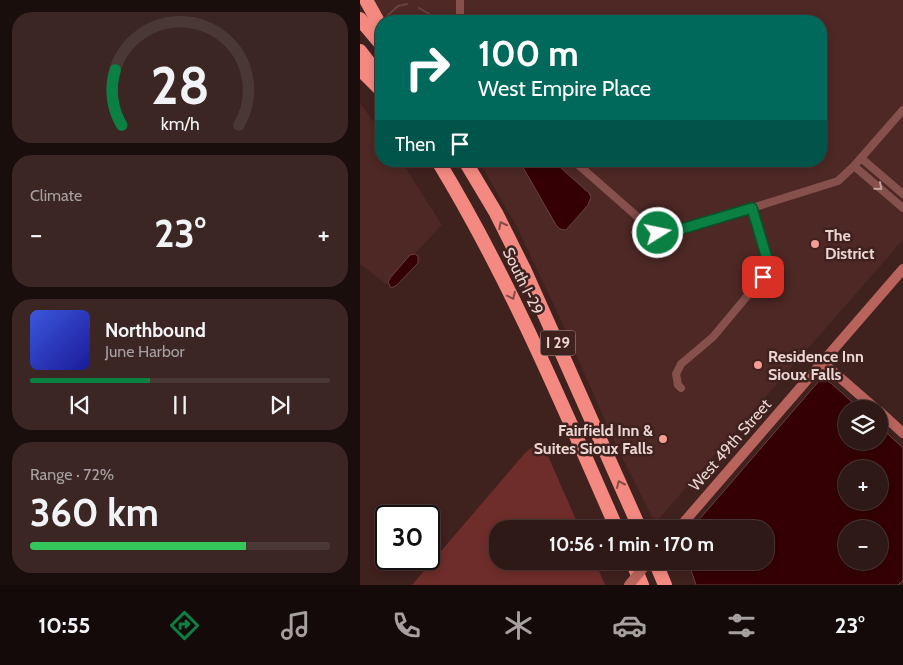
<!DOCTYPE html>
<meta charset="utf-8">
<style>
body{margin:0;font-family:Cabin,sans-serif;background:#3b2623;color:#f1f3f6;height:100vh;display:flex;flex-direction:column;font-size:19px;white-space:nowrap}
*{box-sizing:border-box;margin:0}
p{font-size:16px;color:#a7a0a1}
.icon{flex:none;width:28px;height:28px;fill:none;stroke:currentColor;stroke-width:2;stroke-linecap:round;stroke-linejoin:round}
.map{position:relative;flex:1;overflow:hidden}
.details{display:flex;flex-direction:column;gap:12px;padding:12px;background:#1a0e0c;width:360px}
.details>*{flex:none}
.guide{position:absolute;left:15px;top:15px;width:452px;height:152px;border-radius:20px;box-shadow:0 2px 8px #0003,0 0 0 1px #4a3835;background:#00695c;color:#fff;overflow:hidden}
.tools{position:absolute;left:478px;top:400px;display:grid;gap:10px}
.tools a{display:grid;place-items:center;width:50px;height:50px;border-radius:50%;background:#2f1916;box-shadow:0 2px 8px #0003,0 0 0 1px #4a3835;font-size:25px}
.speed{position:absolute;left:15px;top:505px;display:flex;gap:10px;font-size:25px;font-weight:700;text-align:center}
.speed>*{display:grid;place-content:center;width:65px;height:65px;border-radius:50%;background:#2f1916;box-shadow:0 2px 8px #0003,0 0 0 1px #4a3835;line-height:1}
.speed .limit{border:2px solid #111;border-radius:8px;background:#fff;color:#111}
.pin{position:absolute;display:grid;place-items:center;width:42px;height:42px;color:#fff;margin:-21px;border-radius:10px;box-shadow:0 2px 8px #0006}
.me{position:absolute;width:55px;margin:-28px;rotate:80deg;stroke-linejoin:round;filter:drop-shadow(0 0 4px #0008)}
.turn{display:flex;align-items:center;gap:18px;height:105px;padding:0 20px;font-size:22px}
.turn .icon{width:65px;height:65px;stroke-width:2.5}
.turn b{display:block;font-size:35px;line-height:42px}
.then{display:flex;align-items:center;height:48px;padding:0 20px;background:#0003;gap:10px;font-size:19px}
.big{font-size:38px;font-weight:800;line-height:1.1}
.details .card{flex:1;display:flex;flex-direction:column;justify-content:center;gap:8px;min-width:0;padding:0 18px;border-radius:20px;background:#3b2623}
.details .dial{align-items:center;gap:0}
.dial svg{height:130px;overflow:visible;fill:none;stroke:#4a3835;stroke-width:7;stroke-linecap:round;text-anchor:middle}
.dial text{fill:#f1f3f6;stroke:none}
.song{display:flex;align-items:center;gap:15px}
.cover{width:60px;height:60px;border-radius:8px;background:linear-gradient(135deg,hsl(230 70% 55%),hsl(240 70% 35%))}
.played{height:5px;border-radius:2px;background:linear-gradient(90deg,#0b8043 40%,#4a3835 40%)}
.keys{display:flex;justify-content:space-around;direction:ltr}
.heat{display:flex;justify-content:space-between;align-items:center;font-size:28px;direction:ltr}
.charge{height:8px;border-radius:4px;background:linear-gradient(90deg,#34c759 72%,#4a3835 0)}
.trip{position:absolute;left:129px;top:520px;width:285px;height:50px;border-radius:20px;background:#2f1916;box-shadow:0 2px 8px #0003,0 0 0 1px #4a3835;font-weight:800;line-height:50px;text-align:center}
.tab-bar{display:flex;height:80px;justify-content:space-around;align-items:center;background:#130a09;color:#a7a0a1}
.tab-bar .icon{width:35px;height:35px}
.tab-bar .current{color:#0b8043}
.tab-bar b{font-size:22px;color:#f1f3f6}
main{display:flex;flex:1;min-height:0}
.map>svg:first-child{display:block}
.built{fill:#4d2825}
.green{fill:#6e2d2a}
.water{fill:#340003;stroke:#6b4041;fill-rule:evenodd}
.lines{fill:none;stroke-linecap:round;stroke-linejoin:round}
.stream{stroke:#6b4041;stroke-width:2}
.street{stroke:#86504c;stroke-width:8}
.secondary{stroke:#b9635d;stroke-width:10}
.highway{stroke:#f48981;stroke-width:14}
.secondary-bridge{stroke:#b9635d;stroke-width:10}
.oneway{stroke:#c3a09d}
.oneway2{stroke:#874b46}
.route-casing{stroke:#07532c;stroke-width:12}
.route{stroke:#0b8043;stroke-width:9}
.poi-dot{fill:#f59c94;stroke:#3f211e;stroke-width:2}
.labels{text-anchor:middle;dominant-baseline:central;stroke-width:5;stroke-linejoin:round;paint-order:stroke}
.shield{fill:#3f211e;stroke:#b7a09d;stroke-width:1}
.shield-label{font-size:15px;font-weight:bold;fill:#ebd6d3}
.poi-label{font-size:16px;font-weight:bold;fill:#ebd6d3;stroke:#3f211e;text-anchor:start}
.street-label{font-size:16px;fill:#ebd6d3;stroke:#3f211e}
</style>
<main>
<section class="details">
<div class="card dial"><svg viewBox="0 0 100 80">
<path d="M14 69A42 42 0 1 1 86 69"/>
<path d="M14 69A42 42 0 0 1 10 35" stroke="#0b8043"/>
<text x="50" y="56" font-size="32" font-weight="700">28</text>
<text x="50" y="72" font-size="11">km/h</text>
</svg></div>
<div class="card"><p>Climate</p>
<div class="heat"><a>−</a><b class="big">23°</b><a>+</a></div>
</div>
<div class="card">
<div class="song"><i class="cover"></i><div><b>Northbound</b><p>June Harbor</p></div></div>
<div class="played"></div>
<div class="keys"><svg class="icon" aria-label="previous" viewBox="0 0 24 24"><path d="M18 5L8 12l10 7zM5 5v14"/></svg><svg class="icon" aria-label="pause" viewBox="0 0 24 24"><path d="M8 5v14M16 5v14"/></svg><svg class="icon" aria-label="next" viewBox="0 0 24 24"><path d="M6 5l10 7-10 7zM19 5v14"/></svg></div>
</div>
<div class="card"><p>Range · 72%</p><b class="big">360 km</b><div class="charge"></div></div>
</section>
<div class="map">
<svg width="543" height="585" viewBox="0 0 543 585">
<rect width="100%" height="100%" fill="#3f211e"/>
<g class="built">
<polygon points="0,0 543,0 543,240 295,523 254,441 200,318 158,229 119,161 461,161 461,21 25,21 6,11 0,4"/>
<polygon points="0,103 21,132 21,161 41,161 82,225 26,284 0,264"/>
</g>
<polygon class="green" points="181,440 220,529 138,529 138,561 235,561 245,585 52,585 165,453"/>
<g class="water">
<polygon points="166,161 193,161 229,193 231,197 228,205 206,230 200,229 196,225 164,169 163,166"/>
<polygon points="55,254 58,256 58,263 37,285 31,288 28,282 30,278 50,255"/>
<path d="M464 379 472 384 500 409H486V441H519V426L543 448V580L538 585H336L328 561H405V529H331L459 381ZM486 469H519V501H486ZM486 529H519V561H486Z"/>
</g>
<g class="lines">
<g class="stream">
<polyline points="59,8 71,15 78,21"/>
<polyline points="27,16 38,6 47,4"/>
</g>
<g class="street">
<polyline points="100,0 100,21"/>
<polyline points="501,158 543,194"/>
<polyline points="214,161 289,227 298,233 308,233 392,208 478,181 494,166 543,110"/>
<polyline points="494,166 543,208"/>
<polyline points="321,388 318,385 316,374 321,364 353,337 403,277 408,262 392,208"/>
</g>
<g class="secondary">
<polyline points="462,362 516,409"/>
<polyline points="519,411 543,433"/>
<polyline points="318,529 543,269"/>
</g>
<g class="highway">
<polyline points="6,0 21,27"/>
<polyline points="0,19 21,44"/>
<polyline points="0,51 21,78"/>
<polyline points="0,69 21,90"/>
<path d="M78 161C149 278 202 404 257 529"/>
<polyline points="105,161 136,213 165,271 280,529"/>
<polyline points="272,561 282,585"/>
<polyline points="295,561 305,585"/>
</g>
<polyline class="secondary-bridge" points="269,585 289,561"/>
</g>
<defs><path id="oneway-chevron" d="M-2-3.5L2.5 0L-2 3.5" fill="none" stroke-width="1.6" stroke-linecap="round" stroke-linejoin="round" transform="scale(1.25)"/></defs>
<use class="oneway" href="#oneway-chevron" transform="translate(519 187) rotate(41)"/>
<g class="oneway2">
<use href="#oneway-chevron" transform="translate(142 225) rotate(-117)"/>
<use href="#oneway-chevron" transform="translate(152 296) rotate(65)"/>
<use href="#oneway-chevron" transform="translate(260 484) rotate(-114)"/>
</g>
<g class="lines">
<defs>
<polyline id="route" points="298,233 308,233 392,208 408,262 403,277"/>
</defs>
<use href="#route" class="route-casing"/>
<use href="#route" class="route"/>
</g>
<g class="poi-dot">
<circle cx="455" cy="244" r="5"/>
<circle cx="398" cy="365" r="5"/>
<circle cx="303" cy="439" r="5"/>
</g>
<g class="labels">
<rect class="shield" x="180.5" y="330.5" width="35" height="25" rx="4"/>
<g class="shield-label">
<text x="198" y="343">I 29</text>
</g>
<g class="poi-label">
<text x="465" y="235">The<tspan x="465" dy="18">District</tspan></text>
<text x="408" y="356">Residence Inn<tspan x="408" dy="18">Sioux Falls</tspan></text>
<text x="293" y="430" text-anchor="end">Fairfield Inn &amp;<tspan x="293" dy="18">Suites Sioux Falls</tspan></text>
</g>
<g class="street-label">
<text transform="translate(163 281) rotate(64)">South I-29</text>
<text transform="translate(370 445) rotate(-49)">West 49th Street</text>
</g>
</g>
</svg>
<div class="tools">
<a><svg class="icon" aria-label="layers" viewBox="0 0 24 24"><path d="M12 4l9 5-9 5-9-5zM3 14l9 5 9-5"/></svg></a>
<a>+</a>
<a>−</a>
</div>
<div class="speed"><div class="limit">30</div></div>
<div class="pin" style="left:403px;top:277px;background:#d93025"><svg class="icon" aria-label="arrive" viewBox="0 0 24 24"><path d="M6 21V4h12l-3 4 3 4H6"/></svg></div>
<svg class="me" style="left:298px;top:233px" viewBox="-20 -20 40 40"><circle r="17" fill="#0b8043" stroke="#fff" stroke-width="3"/><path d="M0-11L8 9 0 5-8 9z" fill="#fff"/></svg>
<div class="trip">10:56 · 1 min · 170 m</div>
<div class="guide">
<div class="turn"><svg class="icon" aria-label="right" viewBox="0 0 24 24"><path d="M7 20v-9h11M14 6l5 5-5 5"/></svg><div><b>100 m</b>West Empire Place</div></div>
<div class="then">Then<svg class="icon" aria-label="arrive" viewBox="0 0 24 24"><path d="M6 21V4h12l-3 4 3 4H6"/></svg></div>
</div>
</div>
</main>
<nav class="tab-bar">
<b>10:55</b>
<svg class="icon current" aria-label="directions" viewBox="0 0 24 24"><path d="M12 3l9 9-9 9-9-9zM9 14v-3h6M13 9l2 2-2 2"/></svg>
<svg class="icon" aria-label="music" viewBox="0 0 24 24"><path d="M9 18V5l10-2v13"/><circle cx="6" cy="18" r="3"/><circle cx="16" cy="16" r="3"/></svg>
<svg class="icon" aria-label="phone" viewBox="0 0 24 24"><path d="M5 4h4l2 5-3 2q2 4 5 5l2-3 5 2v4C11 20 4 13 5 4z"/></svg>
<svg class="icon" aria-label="climate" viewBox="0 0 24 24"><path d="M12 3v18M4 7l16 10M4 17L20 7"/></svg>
<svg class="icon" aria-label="car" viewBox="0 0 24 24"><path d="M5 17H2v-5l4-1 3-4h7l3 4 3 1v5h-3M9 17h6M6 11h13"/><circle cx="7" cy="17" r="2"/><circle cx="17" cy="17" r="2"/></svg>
<svg class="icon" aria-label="filters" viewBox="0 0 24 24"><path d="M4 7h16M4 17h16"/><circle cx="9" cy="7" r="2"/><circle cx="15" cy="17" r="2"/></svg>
<b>23°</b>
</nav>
